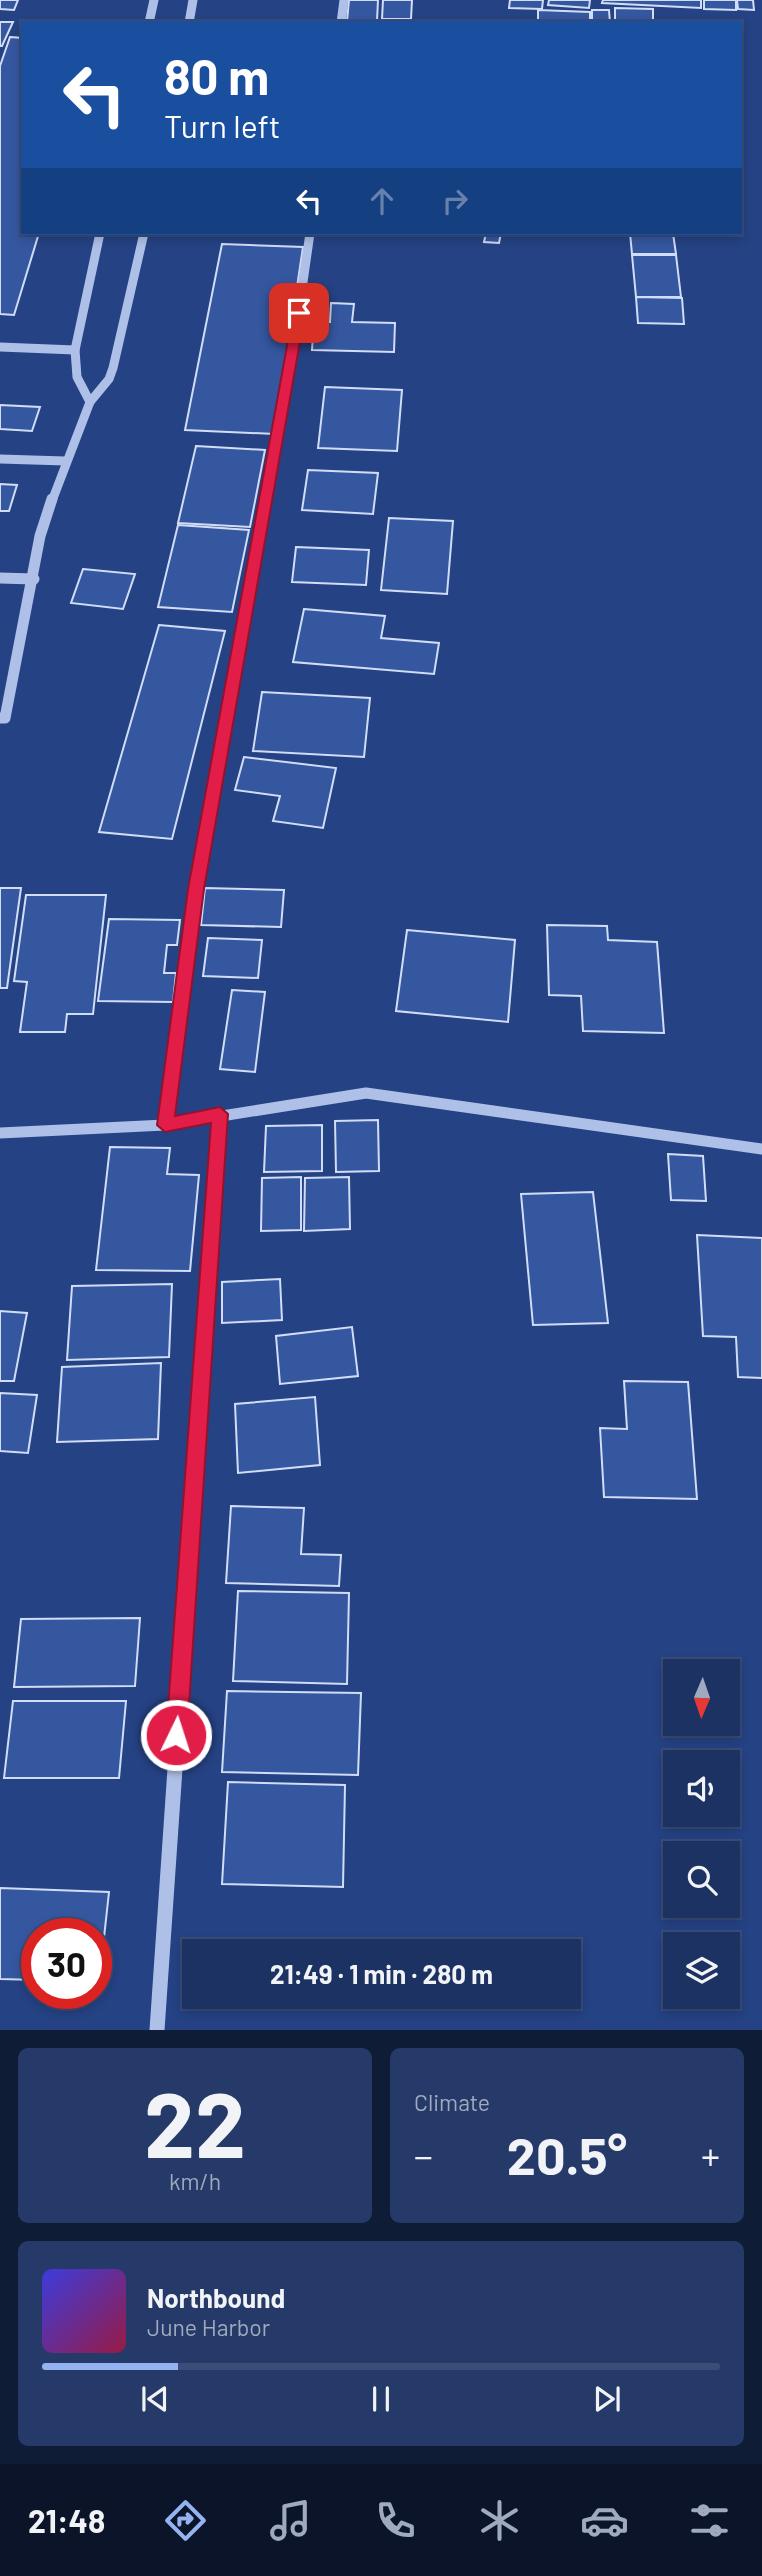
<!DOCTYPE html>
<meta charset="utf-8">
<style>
body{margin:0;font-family:Barlow,sans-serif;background:#253a69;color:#f1f3f6;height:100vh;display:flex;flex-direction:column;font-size:26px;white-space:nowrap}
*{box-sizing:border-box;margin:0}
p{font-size:23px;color:#a0aabe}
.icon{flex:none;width:38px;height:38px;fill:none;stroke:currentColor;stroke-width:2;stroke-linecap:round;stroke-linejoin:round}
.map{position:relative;height:2030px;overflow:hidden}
.panel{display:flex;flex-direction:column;gap:18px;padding:18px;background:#0f1c36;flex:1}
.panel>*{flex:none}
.banner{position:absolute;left:21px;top:21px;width:721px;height:214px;border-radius:0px;box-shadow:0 4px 10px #0003,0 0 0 2px #3a4d78;background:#1a4fa0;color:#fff;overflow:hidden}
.needle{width:46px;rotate:182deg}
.tools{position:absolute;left:663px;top:1659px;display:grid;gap:14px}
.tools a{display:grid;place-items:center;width:77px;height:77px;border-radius:0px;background:#1c3263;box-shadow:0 4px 10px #0003,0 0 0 2px #3a4d78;font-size:35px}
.speed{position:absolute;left:21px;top:1918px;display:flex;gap:14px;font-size:35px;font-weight:700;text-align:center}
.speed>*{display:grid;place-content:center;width:91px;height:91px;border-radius:50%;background:#1c3263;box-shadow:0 4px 10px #0003,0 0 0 2px #3a4d78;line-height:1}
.speed .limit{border:10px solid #d22;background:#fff;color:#111}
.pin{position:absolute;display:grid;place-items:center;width:60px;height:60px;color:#fff;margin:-30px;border-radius:14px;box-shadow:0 4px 10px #0006}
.me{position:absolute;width:77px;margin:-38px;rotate:4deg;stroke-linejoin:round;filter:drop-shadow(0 0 5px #0008)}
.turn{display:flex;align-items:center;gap:24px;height:147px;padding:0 28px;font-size:32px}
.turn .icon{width:91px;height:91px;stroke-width:2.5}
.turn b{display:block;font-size:49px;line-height:60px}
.lanes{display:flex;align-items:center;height:66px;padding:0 28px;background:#0003;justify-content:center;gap:35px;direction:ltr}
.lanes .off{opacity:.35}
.big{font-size:52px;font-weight:700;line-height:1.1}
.panel .widget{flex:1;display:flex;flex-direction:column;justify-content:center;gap:10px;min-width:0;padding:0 24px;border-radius:10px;background:#253a69}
.panel .dial{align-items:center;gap:0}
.dial b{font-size:91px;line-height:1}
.song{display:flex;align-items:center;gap:21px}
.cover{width:84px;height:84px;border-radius:10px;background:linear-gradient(135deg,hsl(240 70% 55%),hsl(340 70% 35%))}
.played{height:7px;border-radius:4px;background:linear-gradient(90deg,#95b2f1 20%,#3a4d78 20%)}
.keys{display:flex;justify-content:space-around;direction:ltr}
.heat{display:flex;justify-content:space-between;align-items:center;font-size:38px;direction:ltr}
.panel .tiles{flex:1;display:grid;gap:18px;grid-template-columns:1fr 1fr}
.widget:last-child{grid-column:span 2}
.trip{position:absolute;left:182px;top:1939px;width:399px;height:70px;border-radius:0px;background:#1c3263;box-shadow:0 4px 10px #0003,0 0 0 2px #3a4d78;font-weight:700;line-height:70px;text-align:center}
.dock{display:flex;height:112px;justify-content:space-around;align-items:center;background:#0b1428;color:#a0aabe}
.dock .icon{width:49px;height:49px}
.dock .on{color:#95b2f1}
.dock b{font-size:32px;color:#f1f3f6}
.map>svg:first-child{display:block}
.building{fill:#3557a0;stroke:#d1ddf6;stroke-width:2}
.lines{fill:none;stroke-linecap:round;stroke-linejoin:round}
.minor-far2{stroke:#aec0e8;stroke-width:9}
.minor-far1{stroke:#aec0e8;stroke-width:11}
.minor{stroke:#aec0e8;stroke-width:15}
.route{fill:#e11d48;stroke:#92132f;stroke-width:2}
</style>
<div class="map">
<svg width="762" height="2030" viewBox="0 0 762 2030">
<rect width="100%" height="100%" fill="#254284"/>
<g class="building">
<polygon points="0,0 18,0 14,10 0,9"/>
<polygon points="349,0 378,0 377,21 347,21"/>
<polygon points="383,0 412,0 411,19 382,19"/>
<polygon points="510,0 543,0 542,9 509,8"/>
<polygon points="549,0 590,0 589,8 548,5"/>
<polygon points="603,0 701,0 701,8 602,3"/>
<polygon points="704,0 736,0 736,10 704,9"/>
<polygon points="737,0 753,0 754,10 738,9"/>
<polygon points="615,8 653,9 653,23 615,23"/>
<polygon points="538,10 590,12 590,23 538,23"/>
<polygon points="592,10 609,10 610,23 592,23"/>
<polygon points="0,22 13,22 2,46 0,46"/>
<polygon points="10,37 23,38 23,233 39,233 14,315 0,314 0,66"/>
<polygon points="486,233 501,233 499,243 484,242"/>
<polygon points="630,233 673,233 676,254 632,254"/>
<polygon points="222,244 303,247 275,434 185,430"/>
<polygon points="632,255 676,255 681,297 636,297"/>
<polygon points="636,297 682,298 684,324 638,323"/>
<polygon points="331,303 354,304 352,322 395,323 394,352 312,350 314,322 330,322"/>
<polygon points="325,387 402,390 397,451 318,448"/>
<polygon points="0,405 40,407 32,431 0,429"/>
<polygon points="196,446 265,450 250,527 178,523"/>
<polygon points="308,470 378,473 373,514 302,510"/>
<polygon points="0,484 17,485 9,511 0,511"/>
<polygon points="389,518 453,521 447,594 381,590"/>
<polygon points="178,525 249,530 232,612 158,607"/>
<polygon points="296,547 369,550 366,585 292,582"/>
<polygon points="83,569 135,574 123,609 71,603"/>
<polygon points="304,609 385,616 381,638 439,643 434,674 293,662"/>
<polygon points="159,625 225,631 172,839 99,832"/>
<polygon points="262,692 370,698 364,757 253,751"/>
<polygon points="244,757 336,768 323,828 273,821 280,796 235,790"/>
<polygon points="0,888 21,888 7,988 0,988"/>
<polygon points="205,888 284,890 281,927 201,925"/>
<polygon points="26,895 106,895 93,1014 67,1014 65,1032 20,1032 27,982 14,981"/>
<polygon points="109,919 180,920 177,945 167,945 164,973 176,973 173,1002 98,1001"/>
<polygon points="547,925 607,926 608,940 657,942 664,1033 583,1031 581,996 549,995"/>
<polygon points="407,930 515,940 508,1022 396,1011"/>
<polygon points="208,938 262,940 258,978 203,976"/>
<polygon points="232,990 265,992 255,1072 220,1069"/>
<polygon points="378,1120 379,1171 336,1172 335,1121"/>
<polygon points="322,1125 322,1171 264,1172 266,1126"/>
<polygon points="110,1147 170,1148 167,1174 199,1175 190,1271 96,1270"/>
<polygon points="668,1154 703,1156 706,1201 671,1200"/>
<polygon points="301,1177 301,1230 261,1231 262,1178"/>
<polygon points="349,1177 350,1229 304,1231 305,1178"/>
<polygon points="593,1192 608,1323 533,1325 521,1194"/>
<polygon points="697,1235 762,1238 762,1378 738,1377 736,1337 703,1336"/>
<polygon points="280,1279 282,1320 222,1323 222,1282"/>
<polygon points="172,1284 169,1357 67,1360 72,1286"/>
<polygon points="0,1311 27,1313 14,1381 0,1381"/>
<polygon points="352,1327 358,1376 280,1384 276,1336"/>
<polygon points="161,1363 158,1439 57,1442 62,1367"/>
<polygon points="624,1381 688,1382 697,1499 604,1497 600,1428 627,1429"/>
<polygon points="0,1393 37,1395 28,1453 0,1451"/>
<polygon points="315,1397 320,1465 238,1473 235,1404"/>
<polygon points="231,1506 304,1508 301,1554 341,1555 339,1586 226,1583"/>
<polygon points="238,1591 349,1593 347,1684 233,1681"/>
<polygon points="140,1618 135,1686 14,1687 21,1619"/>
<polygon points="227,1691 361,1693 358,1775 222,1772"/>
<polygon points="13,1701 126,1701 119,1778 4,1778"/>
<polygon points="228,1782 345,1785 343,1887 222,1884"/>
<polygon points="0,1888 109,1892 99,1983 96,1983 96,1934 37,1934 37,1980 0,1979"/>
</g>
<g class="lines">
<g class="minor-far2">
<polyline points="149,23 154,0"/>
<polyline points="189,23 193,0"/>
<polyline points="341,23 344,0"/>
<polyline points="0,347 75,350"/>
<polyline points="90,402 77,377 75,350 100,233"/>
<polyline points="0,459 65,461"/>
<polyline points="52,501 90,402 109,379 113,368 144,233"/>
<polyline points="267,501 291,366 310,233"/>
</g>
<g class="minor-far1">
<polyline points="0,578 34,579"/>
<polyline points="0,718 5,718 40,536 52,499"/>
<polyline points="165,1125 196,889 267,499"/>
<polyline points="0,1133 165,1125 366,1093 762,1149"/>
<polyline points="217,1160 220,1114"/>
</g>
<polyline class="minor" points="157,2030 217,1159"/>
</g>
<polygon class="route" points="299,309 305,313 204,889 175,1116 220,1107 228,1114 187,1735 184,1742 176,1745 169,1742 166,1735 211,1123 165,1132 157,1125 188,889 293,313"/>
</svg>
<div class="tools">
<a><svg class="needle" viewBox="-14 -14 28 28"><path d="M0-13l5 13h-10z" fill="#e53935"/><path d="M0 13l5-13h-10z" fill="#a0aabe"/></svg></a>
<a><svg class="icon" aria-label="sound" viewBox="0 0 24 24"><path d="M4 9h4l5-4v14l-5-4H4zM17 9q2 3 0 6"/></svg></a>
<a><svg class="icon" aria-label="search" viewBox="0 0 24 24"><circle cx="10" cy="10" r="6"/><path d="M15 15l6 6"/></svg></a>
<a><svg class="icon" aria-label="layers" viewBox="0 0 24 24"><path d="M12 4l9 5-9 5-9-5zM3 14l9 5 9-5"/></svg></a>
</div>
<div class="speed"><div class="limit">30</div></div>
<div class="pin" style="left:299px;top:313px;background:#d93025"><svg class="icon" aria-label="arrive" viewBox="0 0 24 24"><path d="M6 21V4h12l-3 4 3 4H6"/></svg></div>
<svg class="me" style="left:176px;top:1735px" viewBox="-20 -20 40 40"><circle r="17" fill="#e11d48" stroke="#fff" stroke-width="3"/><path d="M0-11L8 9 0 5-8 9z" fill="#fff"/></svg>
<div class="trip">21:49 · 1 min · 280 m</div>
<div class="banner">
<div class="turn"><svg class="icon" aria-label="left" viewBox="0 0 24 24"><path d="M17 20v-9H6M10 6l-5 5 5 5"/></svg><div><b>80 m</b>Turn left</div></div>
<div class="lanes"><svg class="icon" aria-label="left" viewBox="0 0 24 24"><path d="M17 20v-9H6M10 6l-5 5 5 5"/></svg><svg class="icon off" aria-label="ahead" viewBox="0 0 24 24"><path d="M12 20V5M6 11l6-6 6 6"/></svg><svg class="icon off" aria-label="right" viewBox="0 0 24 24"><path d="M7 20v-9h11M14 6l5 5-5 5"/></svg></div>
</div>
</div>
<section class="panel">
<div class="tiles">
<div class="widget dial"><b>22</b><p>km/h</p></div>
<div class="widget"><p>Climate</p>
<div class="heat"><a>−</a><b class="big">20.5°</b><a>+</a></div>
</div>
<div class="widget">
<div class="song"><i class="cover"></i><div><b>Northbound</b><p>June Harbor</p></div></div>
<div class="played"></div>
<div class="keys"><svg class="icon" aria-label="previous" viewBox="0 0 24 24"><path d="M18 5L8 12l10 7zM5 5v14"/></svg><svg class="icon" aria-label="pause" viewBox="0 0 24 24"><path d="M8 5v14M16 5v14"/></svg><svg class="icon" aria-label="next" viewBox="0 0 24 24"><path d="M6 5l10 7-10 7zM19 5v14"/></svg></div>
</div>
</div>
</section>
<nav class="dock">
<b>21:48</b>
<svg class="icon on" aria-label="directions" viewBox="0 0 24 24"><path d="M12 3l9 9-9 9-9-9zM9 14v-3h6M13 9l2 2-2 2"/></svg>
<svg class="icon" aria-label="music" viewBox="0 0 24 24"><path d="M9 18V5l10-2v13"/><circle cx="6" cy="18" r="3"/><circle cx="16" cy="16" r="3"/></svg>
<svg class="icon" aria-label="phone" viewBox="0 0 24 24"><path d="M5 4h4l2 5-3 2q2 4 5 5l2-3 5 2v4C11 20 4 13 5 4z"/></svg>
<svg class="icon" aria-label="climate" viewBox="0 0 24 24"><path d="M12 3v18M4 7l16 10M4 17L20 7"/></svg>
<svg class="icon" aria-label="car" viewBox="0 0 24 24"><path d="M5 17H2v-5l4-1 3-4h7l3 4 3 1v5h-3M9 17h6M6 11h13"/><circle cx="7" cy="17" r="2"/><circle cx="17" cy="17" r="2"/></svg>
<svg class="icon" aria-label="filters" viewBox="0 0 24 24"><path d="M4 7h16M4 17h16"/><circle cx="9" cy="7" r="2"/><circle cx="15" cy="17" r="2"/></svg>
</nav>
